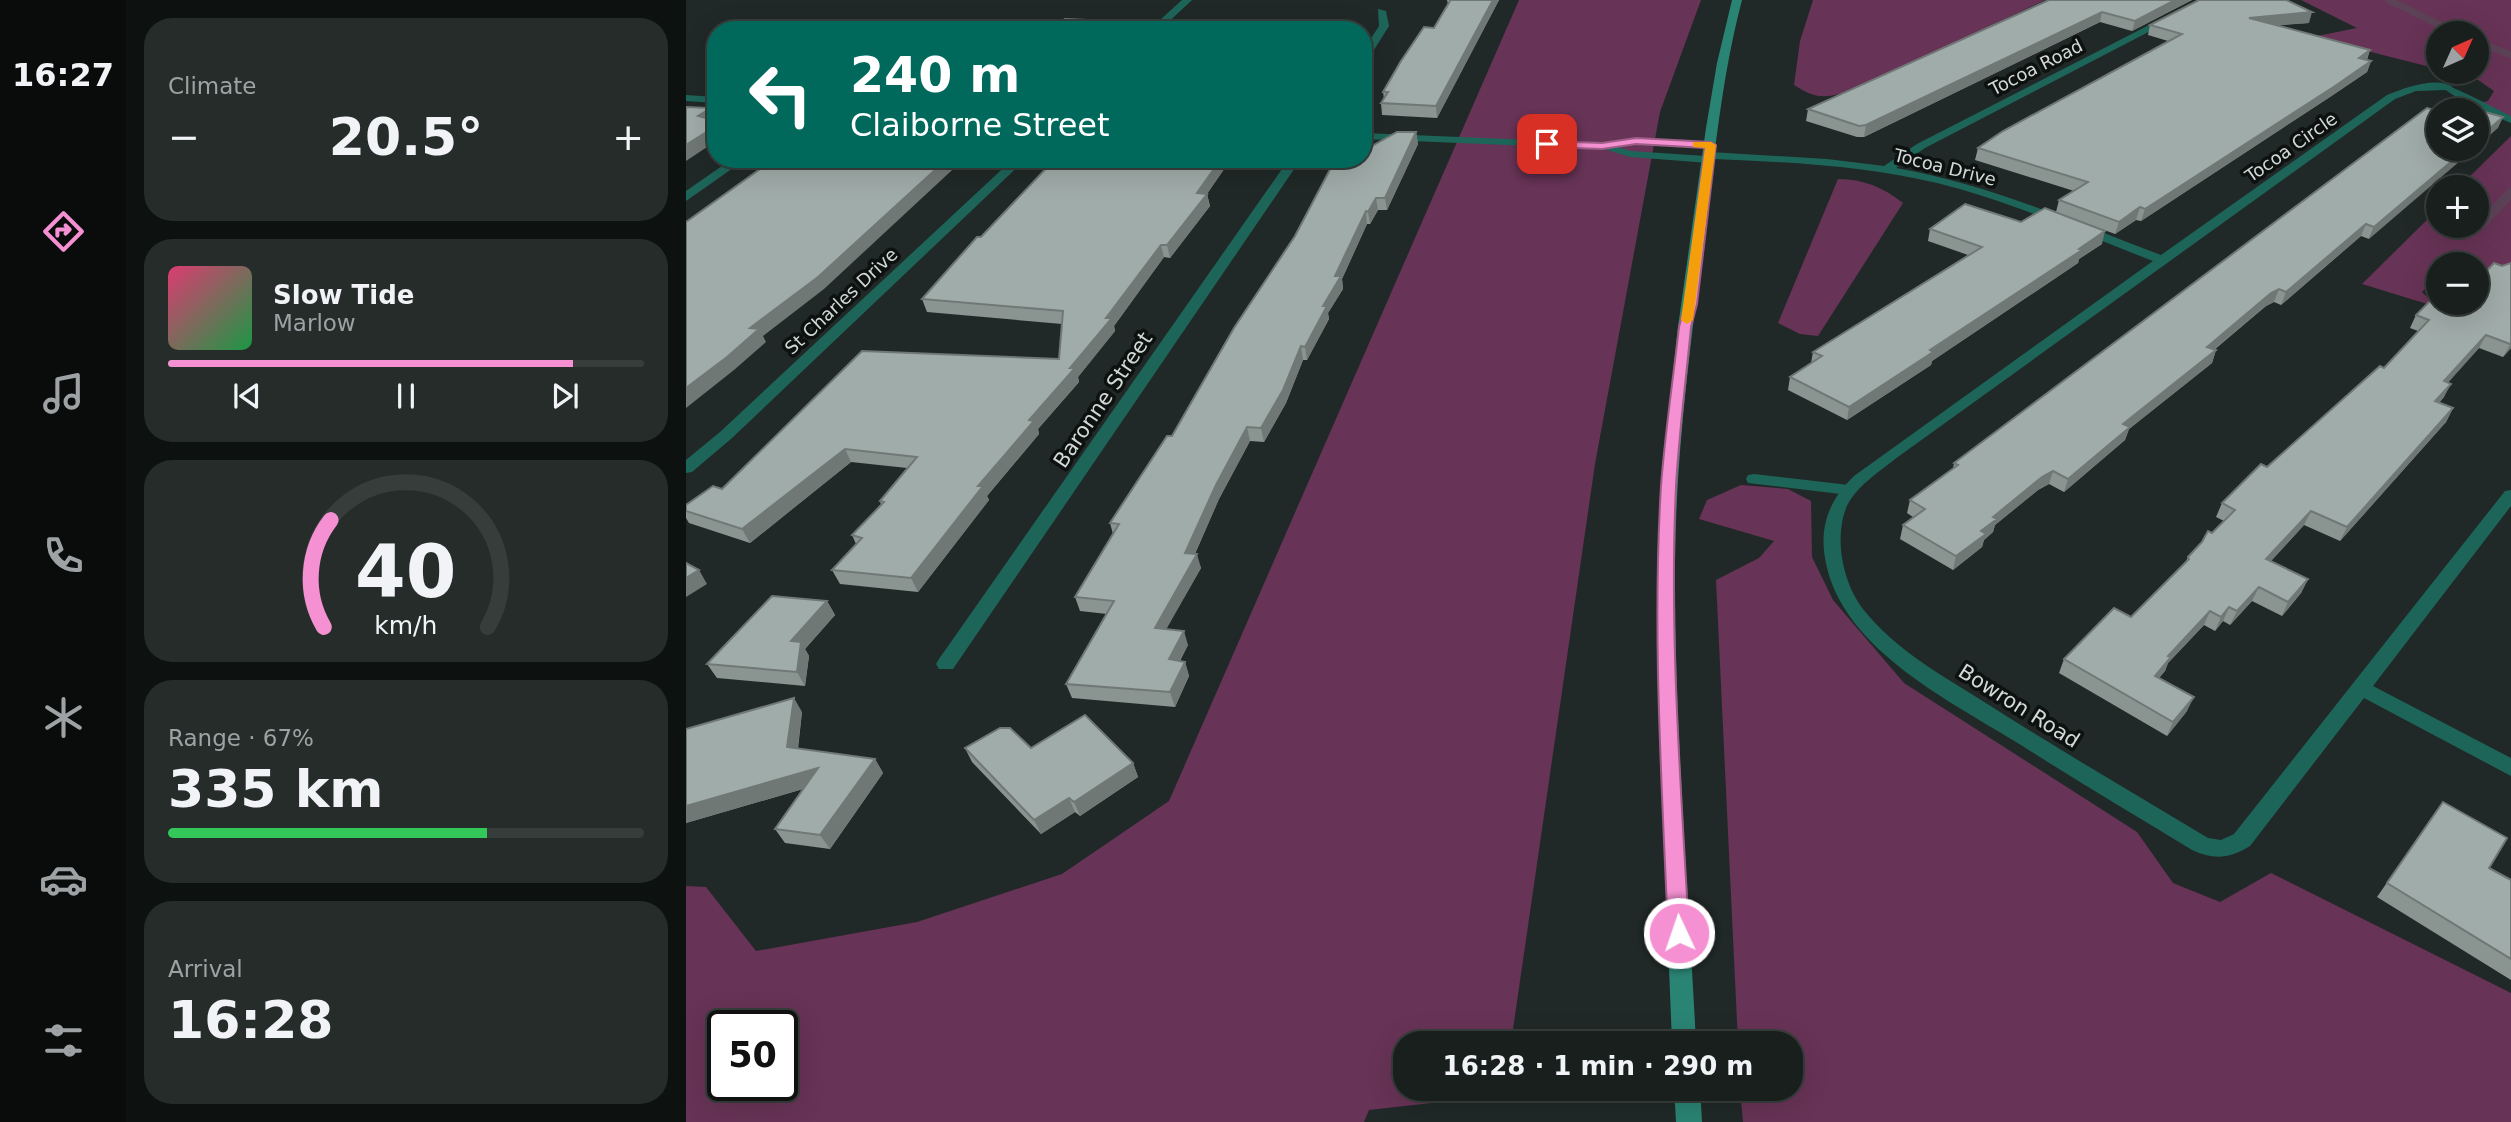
<!DOCTYPE html>
<meta charset="utf-8">
<style>
body{margin:0;font-family:"DejaVu Sans",sans-serif;background:#252c2a;color:#f1f3f6;height:100vh;display:flex;flex-direction:column;font-size:26px;white-space:nowrap}
*{box-sizing:border-box;margin:0}
p{font-size:23px;color:#9fa2a4}
.icon{flex:none;width:38px;height:38px;fill:none;stroke:currentColor;stroke-width:2;stroke-linecap:round;stroke-linejoin:round}
.map{position:relative;flex:1;overflow:hidden}
.side{display:flex;flex-direction:column;gap:18px;padding:18px;background:#0d1110;width:560px}
.side>*{flex:none}
.banner{position:absolute;left:21px;top:21px;width:665px;height:147px;border-radius:28px;box-shadow:0 7px 28px #0002,0 0 0 2px #363d3b;background:#00695c;color:#fff;overflow:hidden}
.needle{width:46px;rotate:45deg}
.controls{position:absolute;left:1740px;top:21px;display:grid;gap:14px}
.controls a{display:grid;place-items:center;width:63px;height:63px;border-radius:50%;background:#181f1d;box-shadow:0 7px 28px #0002,0 0 0 2px #363d3b;font-size:35px}
.speed{position:absolute;left:21px;top:1010px;display:flex;gap:14px;font-size:35px;font-weight:700;text-align:center}
.speed>*{display:grid;place-content:center;width:91px;height:91px;border-radius:50%;background:#181f1d;box-shadow:0 7px 28px #0002,0 0 0 2px #363d3b;line-height:1}
.speed .limit{border:4px solid #111;border-radius:10px;background:#fff;color:#111}
.pin{position:absolute;display:grid;place-items:center;width:60px;height:60px;color:#fff;margin:-30px;border-radius:14px;box-shadow:0 4px 10px #0006}
.me{position:absolute;width:77px;margin:-38px;rotate:357deg;stroke-linejoin:round;filter:drop-shadow(0 0 5px #0008)}
.turn{display:flex;align-items:center;gap:24px;height:147px;padding:0 28px;font-size:32px}
.turn .icon{width:91px;height:91px;stroke-width:2.5}
.turn b{display:block;font-size:49px;line-height:60px}
.big{font-size:52px;font-weight:600;line-height:1.1}
.side .tile{flex:1;display:flex;flex-direction:column;justify-content:center;gap:10px;min-width:0;padding:0 24px;border-radius:28px;background:#252c2a}
.side .dial{align-items:center;gap:0}
.dial svg{height:182px;overflow:visible;fill:none;stroke:#363d3b;stroke-width:7;stroke-linecap:round;text-anchor:middle}
.dial text{fill:#f1f3f6;stroke:none}
.song{display:flex;align-items:center;gap:21px}
.cover{width:84px;height:84px;border-radius:10px;background:linear-gradient(135deg,hsl(340 70% 55%),hsl(140 70% 35%))}
.played{height:7px;border-radius:4px;background:linear-gradient(90deg,#f591d2 85%,#363d3b 85%)}
.keys{display:flex;justify-content:space-around;direction:ltr}
.heat{display:flex;justify-content:space-between;align-items:center;font-size:38px;direction:ltr}
.charge{height:10px;border-radius:5px;background:linear-gradient(90deg,#34c759 67%,#363d3b 0)}
.trip{position:absolute;left:707px;top:1031px;width:410px;height:70px;border-radius:28px;background:#181f1d;box-shadow:0 7px 28px #0002,0 0 0 2px #363d3b;font-weight:600;line-height:70px;text-align:center}
main{display:flex;flex:1;min-height:0}
.menu{display:flex;flex-direction:column;width:126px;justify-content:space-around;align-items:center;background:#0a0c0c;color:#9fa2a4}
.menu .icon{width:49px;height:49px}
.menu .active{color:#f591d2}
.menu b{font-size:32px;color:#f1f3f6}
.map>svg:first-child{display:block}
.green{fill:#673356;fill-rule:evenodd}
.lines{fill:none;stroke-linecap:round;stroke-linejoin:round}
.stream-far1{stroke:#5c4256;stroke-width:7}
.stream{stroke:#5c4256;stroke-width:10}
.service{fill:#1e6559;fill-rule:evenodd}
.minor{fill:#1e6559;fill-rule:evenodd}
.secondary{fill:#2a8474;fill-rule:evenodd}
.wall{fill:#8a9491}
.shaded-wall{fill:#707876}
.building{fill:#a0aca9;stroke:#707876;stroke-width:2}
.route{fill:#f591d2;stroke:#9f5e88;stroke-width:2}
.slow{fill:#f59e0b}
.labels{text-anchor:middle;dominant-baseline:central;stroke-width:7;stroke-linejoin:round;paint-order:stroke}
.far-street-label{font-size:18px;fill:#d2d9d7;stroke:#0d1110}
.street-label{font-size:21px;fill:#d2d9d7;stroke:#0d1110}
</style>
<main>
<nav class="menu">
<b>16:27</b>
<svg class="icon active" aria-label="directions" viewBox="0 0 24 24"><path d="M12 3l9 9-9 9-9-9zM9 14v-3h6M13 9l2 2-2 2"/></svg>
<svg class="icon" aria-label="music" viewBox="0 0 24 24"><path d="M9 18V5l10-2v13"/><circle cx="6" cy="18" r="3"/><circle cx="16" cy="16" r="3"/></svg>
<svg class="icon" aria-label="phone" viewBox="0 0 24 24"><path d="M5 4h4l2 5-3 2q2 4 5 5l2-3 5 2v4C11 20 4 13 5 4z"/></svg>
<svg class="icon" aria-label="climate" viewBox="0 0 24 24"><path d="M12 3v18M4 7l16 10M4 17L20 7"/></svg>
<svg class="icon" aria-label="car" viewBox="0 0 24 24"><path d="M5 17H2v-5l4-1 3-4h7l3 4 3 1v5h-3M9 17h6M6 11h13"/><circle cx="7" cy="17" r="2"/><circle cx="17" cy="17" r="2"/></svg>
<svg class="icon" aria-label="filters" viewBox="0 0 24 24"><path d="M4 7h16M4 17h16"/><circle cx="9" cy="7" r="2"/><circle cx="15" cy="17" r="2"/></svg>
</nav>
<section class="side">
<div class="tile"><p>Climate</p>
<div class="heat"><a>−</a><b class="big">20.5°</b><a>+</a></div>
</div>
<div class="tile">
<div class="song"><i class="cover"></i><div><b>Slow Tide</b><p>Marlow</p></div></div>
<div class="played"></div>
<div class="keys"><svg class="icon" aria-label="previous" viewBox="0 0 24 24"><path d="M18 5L8 12l10 7zM5 5v14"/></svg><svg class="icon" aria-label="pause" viewBox="0 0 24 24"><path d="M8 5v14M16 5v14"/></svg><svg class="icon" aria-label="next" viewBox="0 0 24 24"><path d="M6 5l10 7-10 7zM19 5v14"/></svg></div>
</div>
<div class="tile dial"><svg viewBox="0 0 100 80">
<path d="M14 69A42 42 0 1 1 86 69"/>
<path d="M14 69A42 42 0 0 1 17 22" stroke="#f591d2"/>
<text x="50" y="56" font-size="32" font-weight="700">40</text>
<text x="50" y="72" font-size="11">km/h</text>
</svg></div>
<div class="tile"><p>Range · 67%</p><b class="big">335 km</b><div class="charge"></div></div>
<div class="tile"><p>Arrival</p><b class="big">16:28</b></div>
</section>
<div class="map">
<svg width="1825" height="1122" viewBox="0 0 1825 1122">
<rect width="100%" height="100%" fill="#202927"/>
<g class="green">
<path d="M833 0H1015L974 112 909 464 825 1043H719V1088L818 1089 817 1095 683 1110 678 1122H0V886L20 887 70 951 231 922 376 874 483 801ZM37 1026H96V1085H37Z"/>
<path d="M1127 0H1359L1172 88C1143 97 1134 102 1108 85L1114 41Z"/>
<polygon points="1615,0 1825,0 1825,119 1789,104 1802,101 1808,91 1792,80 1762,72 1790,72 1790,33 1752,33 1752,69 1626,37 1671,28"/>
<polygon points="1825,136 1825,280 1790,268 1790,264 1752,264 1752,277 1736,292 1751,307 1676,284 1752,209 1752,226 1790,226 1790,187 1773,187"/>
<path d="M1152 179C1177 179 1197 187 1217 203L1132 336 1114 334 1092 323Z"/>
<polygon points="1055,485 1102,489 1125,501 1126,557 1147,600 1218,683 1451,832 1487,883 1534,902 1585,873 1825,993 1825,1122 1057,1122 1054,1089 1104,1088 1104,1043 1052,1043 1030,580 1073,558 1088,541 1013,519 1021,500"/>
</g>
<g class="lines">
<g class="stream-far1">
<polyline points="1703,0 1770,33"/>
<polyline points="1790,41 1825,55"/>
</g>
<polyline class="stream" points="1796,223 1825,193"/>
<g class="service">
<path d="M1758 85C1764 84 1814 111 1825 116V123L1782 105 1758 89Z"/>
<polygon points="1068,474 1163,485 1171,490 1163,495 1062,483 1060,479 1062,475"/>
</g>
<g class="minor">
<polygon points="496,0 506,0 474,30 463,30"/>
<path d="M1512 0H1524L1239 148 1210 168C1302 184 1388 222 1475 255L1701 95C1719 88 1750 76 1767 87L1762 90 1730 91 1709 99 1209 459C1192 473 1169 487 1160 508 1148 539 1157 583 1177 609 1210 651 1259 677 1303 705 1375 751 1449 794 1522 838L1535 840 1548 834 1819 491 1825 490V506L1687 686 1825 758V776L1678 698 1564 846C1543 859 1528 860 1506 850 1449 815 1391 781 1335 745 1263 700 1148 646 1138 551 1135 521 1146 497 1168 476L1467 261C1396 234 1325 201 1251 183 1178 166 1103 162 1028 159L1027 162 1023 163 944 157 918 149 677 139V133L916 143 950 138 1025 142 1031 145 1025 148 950 144 932 147 945 151 1019 156 1024 152 1141 159 1198 166 1231 144Z"/>
<polygon points="692,9 700,11 703,26 681,61 677,62 677,51 693,26"/>
<polygon points="0,95 30,97 30,103 0,101"/>
<polygon points="46,159 60,159 0,201 0,191"/>
<polygon points="327,159 340,159 46,438 6,472 0,473 0,460 34,432"/>
<polygon points="603,159 615,159 267,669 253,669 250,664 253,659"/>
</g>
<g class="secondary">
<path d="M1046 0H1056C1036 76 1029 152 1019 230 1005 340 990 450 989 562 988 722 1002 883 1010 1043H986L975 768 971 563 975 484 992 327 1020 128 1031 63Z"/>
<polygon points="988,1088 1014,1088 1016,1122 990,1122"/>
</g>
</g>
<g class="wall">
<polygon points="761,0 813,0 751,118 696,115 695,103 698,99 697,92 748,28 762,4"/>
<polygon points="1362,0 1506,0 1446,31 1414,22 1178,137 1171,137 1120,121 1122,109"/>
<polygon points="1623,23 1591,25 1684,50 1681,60 1685,61 1681,72 1644,97 1455,221 1450,220 1429,234 1370,212 1373,200 1388,191 1289,160 1292,148 1482,41 1462,35 1464,25"/>
<polygon points="1741,108 1683,239 1675,236 1595,305 1588,302 1580,306 1528,350 1530,350 1526,363 1443,429 1439,440 1378,492 1363,484 1352,490 1309,525 1307,532 1298,540 1296,547 1267,570 1214,539 1217,525 1227,517 1221,513 1224,500 1267,469 1268,463"/>
<polygon points="730,132 732,144 701,210 692,210 684,224 681,224 656,279 657,289 642,313 643,319 621,360 617,360 600,403 578,442 564,441 533,499 509,554 515,568 480,629 502,645 494,661 499,662 503,676 489,707 386,698 380,684 421,614 394,611 389,597 427,534 424,523 486,436 660,160"/>
<polygon points="545,159 521,194 524,206 484,258 478,257 428,326 429,331 392,377 393,382 352,429 353,434 301,496 303,500 232,592 154,584 146,570 170,544 166,535 195,505 194,501 221,468 165,462 64,543 3,523 0,518 0,505 36,489 373,359 376,324 241,312 236,299 295,237"/>
<polygon points="1335,222 1416,244 1393,259 1392,263 1246,361 1245,365 1161,420 1102,390 1104,377 1125,363 1127,352 1282,255 1242,241 1244,229"/>
<polygon points="1825,263 1825,348 1817,357 1793,348 1762,382 1758,397 1753,403 1767,408 1760,422 1654,541 1618,525 1585,561 1622,579 1615,593 1596,616 1566,601 1544,625 1537,621 1529,631 1518,625 1482,663 1479,671 1473,678 1501,711 1481,736 1373,673 1378,659 1445,617 1499,563 1502,557 1538,521 1530,517 1536,503 1581,467 1698,368 1732,331 1724,328 1730,315 1790,303 1816,266"/>
<polygon points="141,601 149,615 119,649 123,656 119,686 31,678 21,664"/>
<polygon points="116,712 112,749 189,759 197,773 144,849 99,843 89,829 117,789 0,823 0,729"/>
<polygon points="279,748 345,748 447,763 452,777 394,816 389,812 355,834 286,762"/>
<polygon points="1757,802 1803,868 1825,880 1825,980 1691,897"/>
</g>
<g class="shaded-wall">
<polygon points="807,0 813,0 751,118 750,106"/>
<polygon points="1489,0 1506,0 1446,31 1449,21"/>
<polygon points="1416,12 1414,22 1178,137 1180,125"/>
<polygon points="1626,12 1623,23 1560,28 1563,18"/>
<polygon points="421,21 424,30 411,30"/>
<polygon points="1684,50 1680,61 1673,58"/>
<polygon points="1685,61 1681,72 1644,97 1455,221 1459,209"/>
<polygon points="25,108 30,119 17,128 12,116"/>
<polygon points="1817,117 1812,128 1790,147 1790,140"/>
<polygon points="30,126 30,141 0,161 0,145"/>
<polygon points="730,132 732,144 701,210 699,198"/>
<polygon points="1780,149 1788,149 1683,239 1688,227"/>
<polygon points="261,159 278,159 138,289 77,336 80,342 48,370 0,408 0,388 64,328"/>
<polygon points="535,159 545,159 520,195 521,194 524,206 484,258 481,245 511,193"/>
<polygon points="690,198 692,210 684,224 682,212"/>
<polygon points="1454,207 1450,220 1429,234 1433,222"/>
<polygon points="680,211 681,224 656,279 657,289 642,313 643,319 621,360 619,347 649,276"/>
<polygon points="1680,224 1675,236 1595,305 1600,292"/>
<polygon points="1419,231 1416,244 1393,259 1392,263 1246,361 1245,365 1161,420 1163,407"/>
<polygon points="475,245 478,257 428,326 429,331 392,377 393,382 352,429 353,434 301,496 303,500 232,592 225,578 292,486 384,368"/>
<polygon points="1593,289 1588,302 1580,306 1516,359 1521,347 1585,293"/>
<polygon points="1800,335 1793,348 1752,394 1758,381"/>
<polygon points="1825,343 1825,348 1817,357"/>
<polygon points="615,346 617,360 600,403 578,442 575,428"/>
<polygon points="1530,350 1526,363 1443,429 1439,440 1378,492 1382,479 1437,424"/>
<polygon points="1765,384 1758,397 1742,414 1749,401"/>
<polygon points="1767,408 1760,422 1654,541 1661,527"/>
<polygon points="561,427 564,441 533,499 503,567 499,553 530,485"/>
<polygon points="159,449 165,462 64,543 56,529"/>
<polygon points="1367,471 1363,484 1352,490 1309,525 1307,532 1298,540 1296,547 1267,570 1270,556 1295,531 1307,517 1356,477"/>
<polygon points="1625,511 1618,525 1574,573 1580,559"/>
<polygon points="511,554 515,568 473,642 469,628"/>
<polygon points="13,570 21,584 0,597 0,578"/>
<polygon points="1622,579 1615,593 1596,616 1602,602"/>
<polygon points="1573,587 1566,601 1544,625 1551,611"/>
<polygon points="141,601 149,615 119,649 123,656 119,686 111,672 105,641"/>
<polygon points="1543,607 1537,621 1529,631 1535,617"/>
<polygon points="1524,611 1518,625 1482,663 1479,671 1463,690 1469,676 1482,656"/>
<polygon points="498,631 502,645 487,673 483,659"/>
<polygon points="499,662 503,676 489,707 484,692"/>
<polygon points="1508,697 1501,711 1481,736 1487,722"/>
<polygon points="108,698 116,712 110,761 101,747"/>
<polygon points="189,759 197,773 144,849 134,835"/>
<polygon points="447,763 452,777 394,816 388,802"/>
<polygon points="132,768 141,782 0,823 0,806"/>
<polygon points="383,798 389,812 355,834 348,820"/>
</g>
<g class="building">
<polygon points="764,0 807,0 750,106 695,103 702,92 697,92 715,61 738,27 748,28 764,1"/>
<polygon points="1363,0 1489,0 1449,21 1416,12 1180,125 1173,126 1122,109"/>
<polygon points="1513,0 1600,0 1626,12 1563,18 1684,50 1673,58 1685,61 1649,86 1459,209 1454,207 1433,222 1373,200 1402,182 1292,148 1317,131 1496,34 1464,25"/>
<polygon points="379,19 421,21 411,30 355,30 360,25 368,26"/>
<polygon points="505,25 610,30 500,30"/>
<polygon points="1767,103 1817,117 1790,140 1790,110 1758,110"/>
<polygon points="0,107 25,108 12,116 30,121 30,126 0,145"/>
<polygon points="1741,108 1752,111 1752,149 1780,149 1688,227 1680,224 1600,292 1593,289 1585,293 1521,347 1530,350 1437,424 1444,427 1382,479 1367,471 1356,477 1307,517 1311,519 1295,531 1300,534 1270,556 1217,525 1239,509 1224,500 1272,465 1268,463"/>
<polygon points="711,132 730,132 699,198 690,198 682,212 680,211 649,276 655,276 637,306 641,306 619,347 615,346 597,390 575,428 561,427 530,485 499,553 511,554 469,628 498,631 483,659 499,662 484,692 380,684 428,601 389,597 433,524 424,523 481,436 486,436 548,328 609,236 649,160 677,159 677,151"/>
<polygon points="88,159 261,159 132,277 64,328 73,329 41,357 0,388 0,222"/>
<polygon points="369,159 535,159 511,193 521,194 481,245 475,245 420,318 426,318 384,368 389,368 343,420 348,421 292,486 297,486 225,578 146,570 176,538 166,535 198,502 194,501 231,457 159,449 56,529 0,511 0,505 27,486 36,489 176,351 373,359 377,311 236,299 291,237 295,237"/>
<polygon points="1279,204 1335,222 1359,208 1419,231 1393,249 1396,250 1244,350 1247,352 1163,407 1104,377 1136,356 1127,352 1296,247 1244,229"/>
<polygon points="1808,263 1816,266 1825,263 1825,343 1824,344 1800,335 1758,381 1765,384 1749,401 1767,408 1661,527 1625,511 1580,559 1622,579 1602,602 1573,587 1551,611 1543,607 1535,617 1524,611 1482,656 1485,657 1469,676 1508,697 1487,722 1378,659 1428,608 1445,617 1503,559 1502,557 1516,542 1522,531 1526,533 1549,510 1536,503 1575,464 1581,467 1694,366 1698,368 1743,320 1730,315 1752,293 1752,303 1790,303 1790,282"/>
<polygon points="0,563 13,570 0,578"/>
<polygon points="86,596 141,601 105,641 115,642 111,672 21,664"/>
<polygon points="108,698 101,747 189,759 134,835 89,829 132,768 0,806 0,729"/>
<polygon points="399,715 447,763 388,802 383,798 348,820 279,748 314,728 324,728 345,748"/>
<polygon points="1757,802 1821,838 1803,868 1825,880 1825,959 1701,883"/>
</g>
<path class="route" d="M950 138 1025 142 1030 145 1011 304 1005 327C1000 380 993 433 990 486 983 635 995 785 1003 933L1000 940 993 942 986 940 982 933C976 785 966 634 975 486 979 433 987 380 993 327L999 304 1019 148 950 144 916 149 861 147 856 144 861 141 916 143Z"/>
<polygon class="slow" points="1007,142 1025,142 1030,145 1007,320 1001,324 995,320 1019,148 1007,147"/>
<g class="labels">
<g class="far-street-label">
<text transform="translate(1350 67) rotate(-27)">Tocoa Road</text>
<text transform="translate(1605 147) rotate(-35)">Tocoa Circle</text>
<text transform="translate(1259 167) rotate(14)">Tocoa Drive</text>
<text transform="translate(155 301) rotate(-43)">St Charles Drive</text>
</g>
<g class="street-label">
<text transform="translate(417 400) rotate(-56)">Baronne Street</text>
<text transform="translate(1333 706) rotate(32)">Bowron Road</text>
</g>
</g>
</svg>
<div class="controls">
<a><svg class="needle" viewBox="-14 -14 28 28"><path d="M0-13l5 13h-10z" fill="#e53935"/><path d="M0 13l5-13h-10z" fill="#9fa2a4"/></svg></a>
<a><svg class="icon" aria-label="layers" viewBox="0 0 24 24"><path d="M12 4l9 5-9 5-9-5zM3 14l9 5 9-5"/></svg></a>
<a>+</a>
<a>−</a>
</div>
<div class="speed"><div class="limit">50</div></div>
<div class="pin" style="left:861px;top:144px;background:#d93025"><svg class="icon" aria-label="arrive" viewBox="0 0 24 24"><path d="M6 21V4h12l-3 4 3 4H6"/></svg></div>
<svg class="me" style="left:993px;top:933px" viewBox="-20 -20 40 40"><circle r="17" fill="#f591d2" stroke="#fff" stroke-width="3"/><path d="M0-11L8 9 0 5-8 9z" fill="#fff"/></svg>
<div class="trip">16:28 · 1 min · 290 m</div>
<div class="banner">
<div class="turn"><svg class="icon" aria-label="left" viewBox="0 0 24 24"><path d="M17 20v-9H6M10 6l-5 5 5 5"/></svg><div><b>240 m</b>Claiborne Street</div></div>
</div>
</div>
</main>
